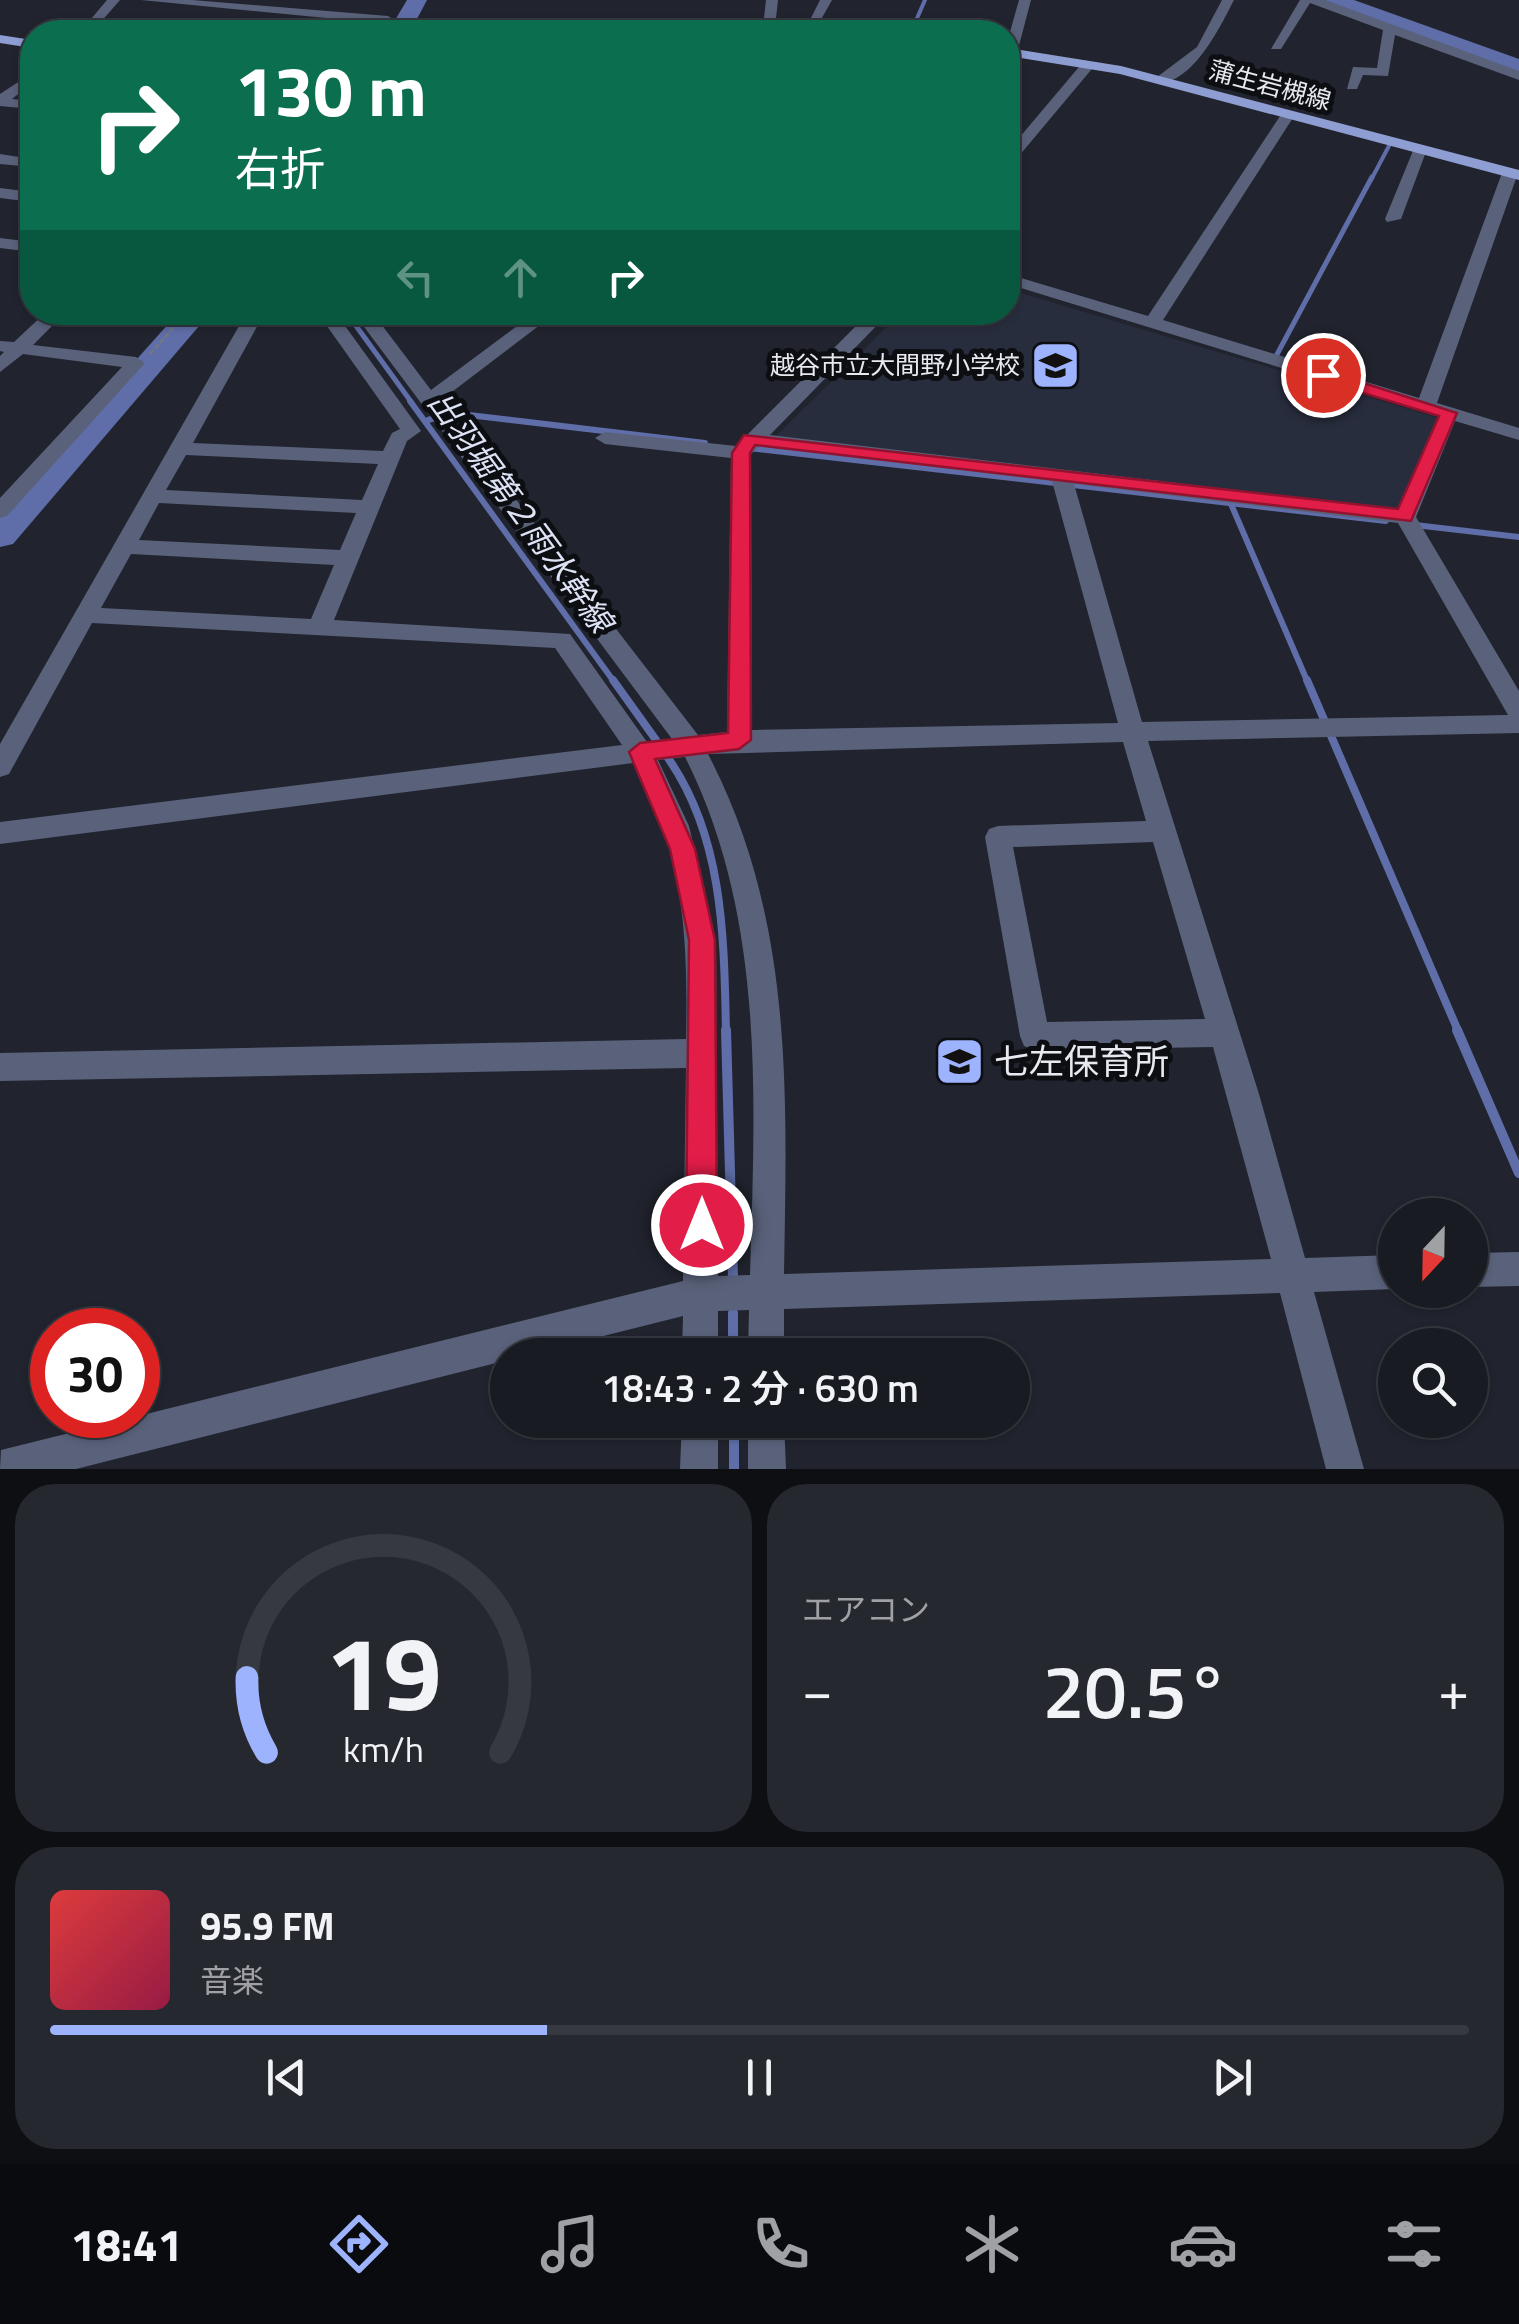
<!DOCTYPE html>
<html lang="ja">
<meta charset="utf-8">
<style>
body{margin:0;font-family:"Titillium Web","Noto Sans JP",sans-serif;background:#26282f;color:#f1f3f6;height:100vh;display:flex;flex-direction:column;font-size:38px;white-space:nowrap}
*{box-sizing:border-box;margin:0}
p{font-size:32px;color:#9fa1a5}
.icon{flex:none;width:55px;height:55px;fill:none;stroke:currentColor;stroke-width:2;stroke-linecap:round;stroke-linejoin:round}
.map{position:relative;height:1469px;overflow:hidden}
.drawer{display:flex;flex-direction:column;gap:15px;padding:15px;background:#0e0f13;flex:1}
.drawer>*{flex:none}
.top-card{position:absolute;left:20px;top:20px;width:1000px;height:305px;border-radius:40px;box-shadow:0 2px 8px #0004,0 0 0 2px #373940;background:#0b6e4f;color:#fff;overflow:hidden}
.needle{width:65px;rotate:202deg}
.controls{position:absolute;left:1378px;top:1198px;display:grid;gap:20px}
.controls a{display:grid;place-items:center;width:110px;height:110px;border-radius:50%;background:#191b22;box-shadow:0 2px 8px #0004,0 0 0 2px #373940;font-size:50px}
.speed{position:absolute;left:30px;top:1308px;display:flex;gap:20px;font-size:50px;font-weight:700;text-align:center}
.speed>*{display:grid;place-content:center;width:130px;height:130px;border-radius:50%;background:#191b22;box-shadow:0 2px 8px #0004,0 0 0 2px #373940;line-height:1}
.speed .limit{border:15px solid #d22;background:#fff;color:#111}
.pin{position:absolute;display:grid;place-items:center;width:85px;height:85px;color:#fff;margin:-42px;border:5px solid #fff;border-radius:50%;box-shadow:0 2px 10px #0007}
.me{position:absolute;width:110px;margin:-55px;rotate:0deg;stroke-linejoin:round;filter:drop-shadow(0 0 8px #0008)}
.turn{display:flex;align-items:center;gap:35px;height:210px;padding:0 50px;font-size:45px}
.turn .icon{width:130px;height:130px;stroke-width:2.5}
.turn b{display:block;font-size:70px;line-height:85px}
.lanes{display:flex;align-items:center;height:95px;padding:0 50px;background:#0003;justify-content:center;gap:50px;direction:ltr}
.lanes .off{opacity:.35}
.big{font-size:75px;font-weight:600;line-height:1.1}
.drawer .tile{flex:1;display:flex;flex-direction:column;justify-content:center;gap:15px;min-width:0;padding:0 35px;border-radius:40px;background:#26282f}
.drawer .dial{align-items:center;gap:0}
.dial svg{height:260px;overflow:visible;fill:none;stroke:#373940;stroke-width:7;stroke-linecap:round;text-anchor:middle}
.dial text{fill:#f1f3f6;stroke:none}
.song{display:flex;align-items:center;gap:30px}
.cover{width:120px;height:120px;border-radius:15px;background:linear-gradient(135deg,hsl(0 70% 55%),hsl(340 70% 35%))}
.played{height:10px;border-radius:5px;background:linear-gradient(90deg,#9eb3fd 35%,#373940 35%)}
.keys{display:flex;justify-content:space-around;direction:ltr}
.heat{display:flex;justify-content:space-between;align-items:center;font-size:55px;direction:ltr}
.drawer .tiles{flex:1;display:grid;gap:15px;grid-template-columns:1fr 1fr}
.tile:last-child{grid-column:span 2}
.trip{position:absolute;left:490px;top:1338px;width:540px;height:100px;border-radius:50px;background:#191b22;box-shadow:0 2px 8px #0004,0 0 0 2px #373940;font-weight:600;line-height:100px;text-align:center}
.tabs{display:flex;height:160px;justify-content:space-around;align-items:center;background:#0a0b0e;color:#9fa1a5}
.tabs .icon{width:70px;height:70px}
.tabs .on{color:#9eb3fd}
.tabs b{font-size:45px;color:#f1f3f6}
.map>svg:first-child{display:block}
.built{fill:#282d3d}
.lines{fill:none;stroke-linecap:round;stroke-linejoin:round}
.stream-far4{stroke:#5f6ea8;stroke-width:4}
.stream-far3{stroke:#5f6ea8;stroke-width:5}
.stream-far2{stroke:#5f6ea8;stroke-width:6}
.stream-far1{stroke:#5f6ea8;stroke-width:8}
.stream{stroke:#5f6ea8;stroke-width:10}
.river{fill:#5f6ea8;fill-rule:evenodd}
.path{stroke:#757880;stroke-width:2.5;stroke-dasharray:5 2.5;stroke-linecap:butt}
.minor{fill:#5a627b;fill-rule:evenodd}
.major{fill:#8f9ed2;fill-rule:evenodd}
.route{fill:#e11d48;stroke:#92132f;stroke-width:2.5}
.labels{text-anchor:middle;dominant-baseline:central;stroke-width:10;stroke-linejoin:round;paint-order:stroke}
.far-street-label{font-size:25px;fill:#e6e9f0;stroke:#0c0e12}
.far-poi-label{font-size:25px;fill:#e6e9f0;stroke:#0c0e12;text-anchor:end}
.water-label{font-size:32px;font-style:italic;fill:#dde3f5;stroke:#0c0e12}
.near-poi-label{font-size:35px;fill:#e6e9f0;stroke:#0c0e12;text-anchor:start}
</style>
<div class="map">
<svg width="1519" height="1469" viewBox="0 0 1519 1469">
<rect width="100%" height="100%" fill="#21242e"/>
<polygon class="built" points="1008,289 1438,418 1399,513 775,437 901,313 1008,312"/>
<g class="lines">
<g class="stream-far4">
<polyline points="911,32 925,0"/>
<polyline points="1371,180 1390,144"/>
</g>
<g class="stream-far3">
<polyline points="346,312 412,403"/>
<polyline points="1274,360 1372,177"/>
</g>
<g class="stream-far2">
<polyline points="410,401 615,683"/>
<polyline points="428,420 452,413 705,443"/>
<polyline points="749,448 1386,521"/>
<polyline points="1231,504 1308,683"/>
<polyline points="1415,525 1519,537"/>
</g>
<g class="stream-far1">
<polyline points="613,680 656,740"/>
<polyline points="1307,680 1459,1033"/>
<path d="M668 758C724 838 724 939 726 1033"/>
</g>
<g class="stream">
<polyline points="726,1030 733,1279"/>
<polyline points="1457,1030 1519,1173"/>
<polyline points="733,1313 733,1355"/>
<polyline points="734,1420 734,1469"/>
</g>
<g class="river">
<polygon points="407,0 427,0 410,32 388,32"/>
<polygon points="1324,0 1354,0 1519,59 1519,72"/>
<polygon points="179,312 211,312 13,544 0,547 0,512"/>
</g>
<polyline class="path" points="150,354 187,312"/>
<g class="minor">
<polygon points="107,0 120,0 92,32 80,32"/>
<polygon points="141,0 192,0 388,16 394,20 388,24"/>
<polygon points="766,0 778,0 775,27 769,31 763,27"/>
<polygon points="820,0 832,0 814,32 804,32"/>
<polygon points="1019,0 1031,0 1017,53 1010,57 1008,39"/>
<path d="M1222 0H1234C1220 27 1193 84 1157 83V77L1197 47Z"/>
<polygon points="1300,0 1325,0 1519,71 1519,80 1395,35 1388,76 1363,75 1357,89 1347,89 1353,67 1377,68 1383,30 1310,3 1281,49 1271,49"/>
<polygon points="1084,61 1096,64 1013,163 1008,164 1008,151"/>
<polygon points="32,73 32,83 12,99 32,101 32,109 0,106 0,94"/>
<path d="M1284 110 1296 113 1163 320 1419 398 1502 173 1510 168 1518 173 1437 403 1519 428V440L1455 421 1416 517 1519 691V733L1148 741 1259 1094 1305 1258 1395 1255V1289L1314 1292 1364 1469H1326L1280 1293 784 1309V1355H748L749 1310 718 1311V1355H682L683 1316 528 1355H508V1360L76 1469H0L1 1450 683 1281 686 1068 0 1081V1053L686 1039C688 940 685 852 633 763L0 844V822L622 745 555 648 92 623 9 774 0 777V744L247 312H265L193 443 383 451 392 433 400 429 317 312H335L421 431 407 441 334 620 570 634 647 742 672 739 353 312H372L431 390 536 312H557L440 401 698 735 727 732 731 458 605 444 595 438 605 432 736 446 870 312H890L770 435 1398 509 1438 416 1008 284V274L1148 316ZM759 446 1052 481 1118 723 752 730 751 454ZM186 455 378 464 362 500 166 490ZM1074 484 1398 523 1508 715 1142 722ZM159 503 356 513 340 550 139 540ZM131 554 334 565 311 619 101 608ZM1123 742 1146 821 998 826 989 829 985 837 1020 1036 1024 1046 1035 1050 1213 1047 1271 1259 784 1274C787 1093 794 919 708 754ZM685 757C766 917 755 1100 750 1275L718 1276 716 941 689 826 658 760ZM1153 842 1205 1019 1047 1022 1013 847Z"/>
<polygon points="1415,146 1427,149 1401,219 1387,222 1385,219"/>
<polygon points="0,154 32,159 32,167 0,164"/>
<polygon points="0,188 32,192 32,202 0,198"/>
<polygon points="0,238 32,242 32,252 0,248"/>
<polygon points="46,312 66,312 33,345 136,357 145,363 7,516 0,518 0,498 122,367 23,354 0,372 0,356 4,352 0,351 0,341 14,342"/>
<polygon points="1519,1252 1519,1286 1470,1287 1470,1253"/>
<polygon points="682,1420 718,1420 718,1469 680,1469"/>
<polygon points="748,1420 784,1420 786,1469 748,1469"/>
</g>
<g class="major">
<polygon points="769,23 834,32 692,32 698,28"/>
<polygon points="0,35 32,40 32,48 0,43"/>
<polygon points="1008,48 1121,66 1519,170 1519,180 1120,74 1008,56"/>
</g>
</g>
<polygon class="route" points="1323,370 1457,413 1411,521 755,445 750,453 751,740 739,749 655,759 695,849 715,940 717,1225 712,1236 702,1240 691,1236 686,1225 689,940 670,849 629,752 640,743 728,733 732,453 744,435 1398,509 1439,416 1317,379 1315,375"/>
<defs>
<symbol id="school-square" viewBox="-11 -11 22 22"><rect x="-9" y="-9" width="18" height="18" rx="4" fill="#9eb3fd" stroke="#0c0e12"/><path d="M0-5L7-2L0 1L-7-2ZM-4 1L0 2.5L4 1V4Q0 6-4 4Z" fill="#111"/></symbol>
</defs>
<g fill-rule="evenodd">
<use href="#school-square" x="1028" y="338" width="55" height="55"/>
<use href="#school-square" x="932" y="1034" width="55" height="55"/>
</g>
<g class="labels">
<g class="far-street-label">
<text transform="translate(1270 85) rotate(15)">蒲生岩槻線</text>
</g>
<g class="far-poi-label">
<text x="1020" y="365">越谷市立大間野小学校</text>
</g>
<g class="water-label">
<text transform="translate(521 511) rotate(54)">出羽堀第２雨水幹線</text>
</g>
<g class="near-poi-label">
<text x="994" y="1061">七左保育所</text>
</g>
</g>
</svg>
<div class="controls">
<a><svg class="needle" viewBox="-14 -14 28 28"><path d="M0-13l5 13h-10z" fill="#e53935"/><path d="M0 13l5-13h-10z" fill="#9fa1a5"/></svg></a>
<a><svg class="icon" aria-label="search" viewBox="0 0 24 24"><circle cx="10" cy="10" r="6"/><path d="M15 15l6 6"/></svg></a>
</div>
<div class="speed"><div class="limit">30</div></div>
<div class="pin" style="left:1323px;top:375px;background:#d93025"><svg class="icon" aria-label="arrive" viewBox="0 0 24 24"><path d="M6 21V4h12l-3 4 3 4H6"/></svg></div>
<svg class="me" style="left:702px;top:1225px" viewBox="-20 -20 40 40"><circle r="17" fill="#e11d48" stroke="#fff" stroke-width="3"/><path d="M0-11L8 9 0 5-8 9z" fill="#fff"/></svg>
<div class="trip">18:43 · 2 分 · 630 m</div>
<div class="top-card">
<div class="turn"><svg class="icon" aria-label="right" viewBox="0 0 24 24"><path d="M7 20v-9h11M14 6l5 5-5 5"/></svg><div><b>130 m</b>右折</div></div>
<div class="lanes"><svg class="icon off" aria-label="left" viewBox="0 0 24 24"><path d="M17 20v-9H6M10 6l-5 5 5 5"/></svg><svg class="icon off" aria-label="ahead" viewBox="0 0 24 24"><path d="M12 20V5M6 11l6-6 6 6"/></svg><svg class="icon" aria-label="right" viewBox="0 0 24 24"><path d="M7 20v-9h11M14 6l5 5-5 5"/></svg></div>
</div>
</div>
<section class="drawer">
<div class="tiles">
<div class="tile dial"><svg viewBox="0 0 100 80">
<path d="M14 69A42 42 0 1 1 86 69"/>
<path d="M14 69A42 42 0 0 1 8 46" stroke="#9eb3fd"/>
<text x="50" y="56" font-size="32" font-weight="700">19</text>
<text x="50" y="72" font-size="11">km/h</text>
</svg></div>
<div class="tile"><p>エアコン</p>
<div class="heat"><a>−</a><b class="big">20.5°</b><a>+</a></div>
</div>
<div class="tile">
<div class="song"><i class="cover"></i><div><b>95.9 FM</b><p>音楽</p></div></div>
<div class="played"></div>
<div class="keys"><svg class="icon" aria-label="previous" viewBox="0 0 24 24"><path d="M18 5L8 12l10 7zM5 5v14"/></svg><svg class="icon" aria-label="pause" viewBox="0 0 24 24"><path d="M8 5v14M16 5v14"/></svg><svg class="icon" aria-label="next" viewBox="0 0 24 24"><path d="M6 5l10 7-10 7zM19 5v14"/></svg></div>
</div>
</div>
</section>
<nav class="tabs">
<b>18:41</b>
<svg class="icon on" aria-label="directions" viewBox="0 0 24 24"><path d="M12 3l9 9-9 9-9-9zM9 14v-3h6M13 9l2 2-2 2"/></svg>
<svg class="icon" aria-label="music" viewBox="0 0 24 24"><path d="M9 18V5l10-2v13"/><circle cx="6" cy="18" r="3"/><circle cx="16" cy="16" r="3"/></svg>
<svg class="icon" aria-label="phone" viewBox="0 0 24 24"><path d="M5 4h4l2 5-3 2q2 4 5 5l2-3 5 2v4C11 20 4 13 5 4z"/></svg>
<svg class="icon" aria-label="climate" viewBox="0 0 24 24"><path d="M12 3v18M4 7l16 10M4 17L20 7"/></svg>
<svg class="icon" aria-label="car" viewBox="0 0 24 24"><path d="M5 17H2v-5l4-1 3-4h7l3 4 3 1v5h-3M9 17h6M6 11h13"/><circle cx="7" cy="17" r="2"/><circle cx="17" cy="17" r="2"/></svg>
<svg class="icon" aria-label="filters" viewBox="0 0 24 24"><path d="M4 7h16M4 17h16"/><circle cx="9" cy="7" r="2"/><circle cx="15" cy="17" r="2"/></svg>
</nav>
